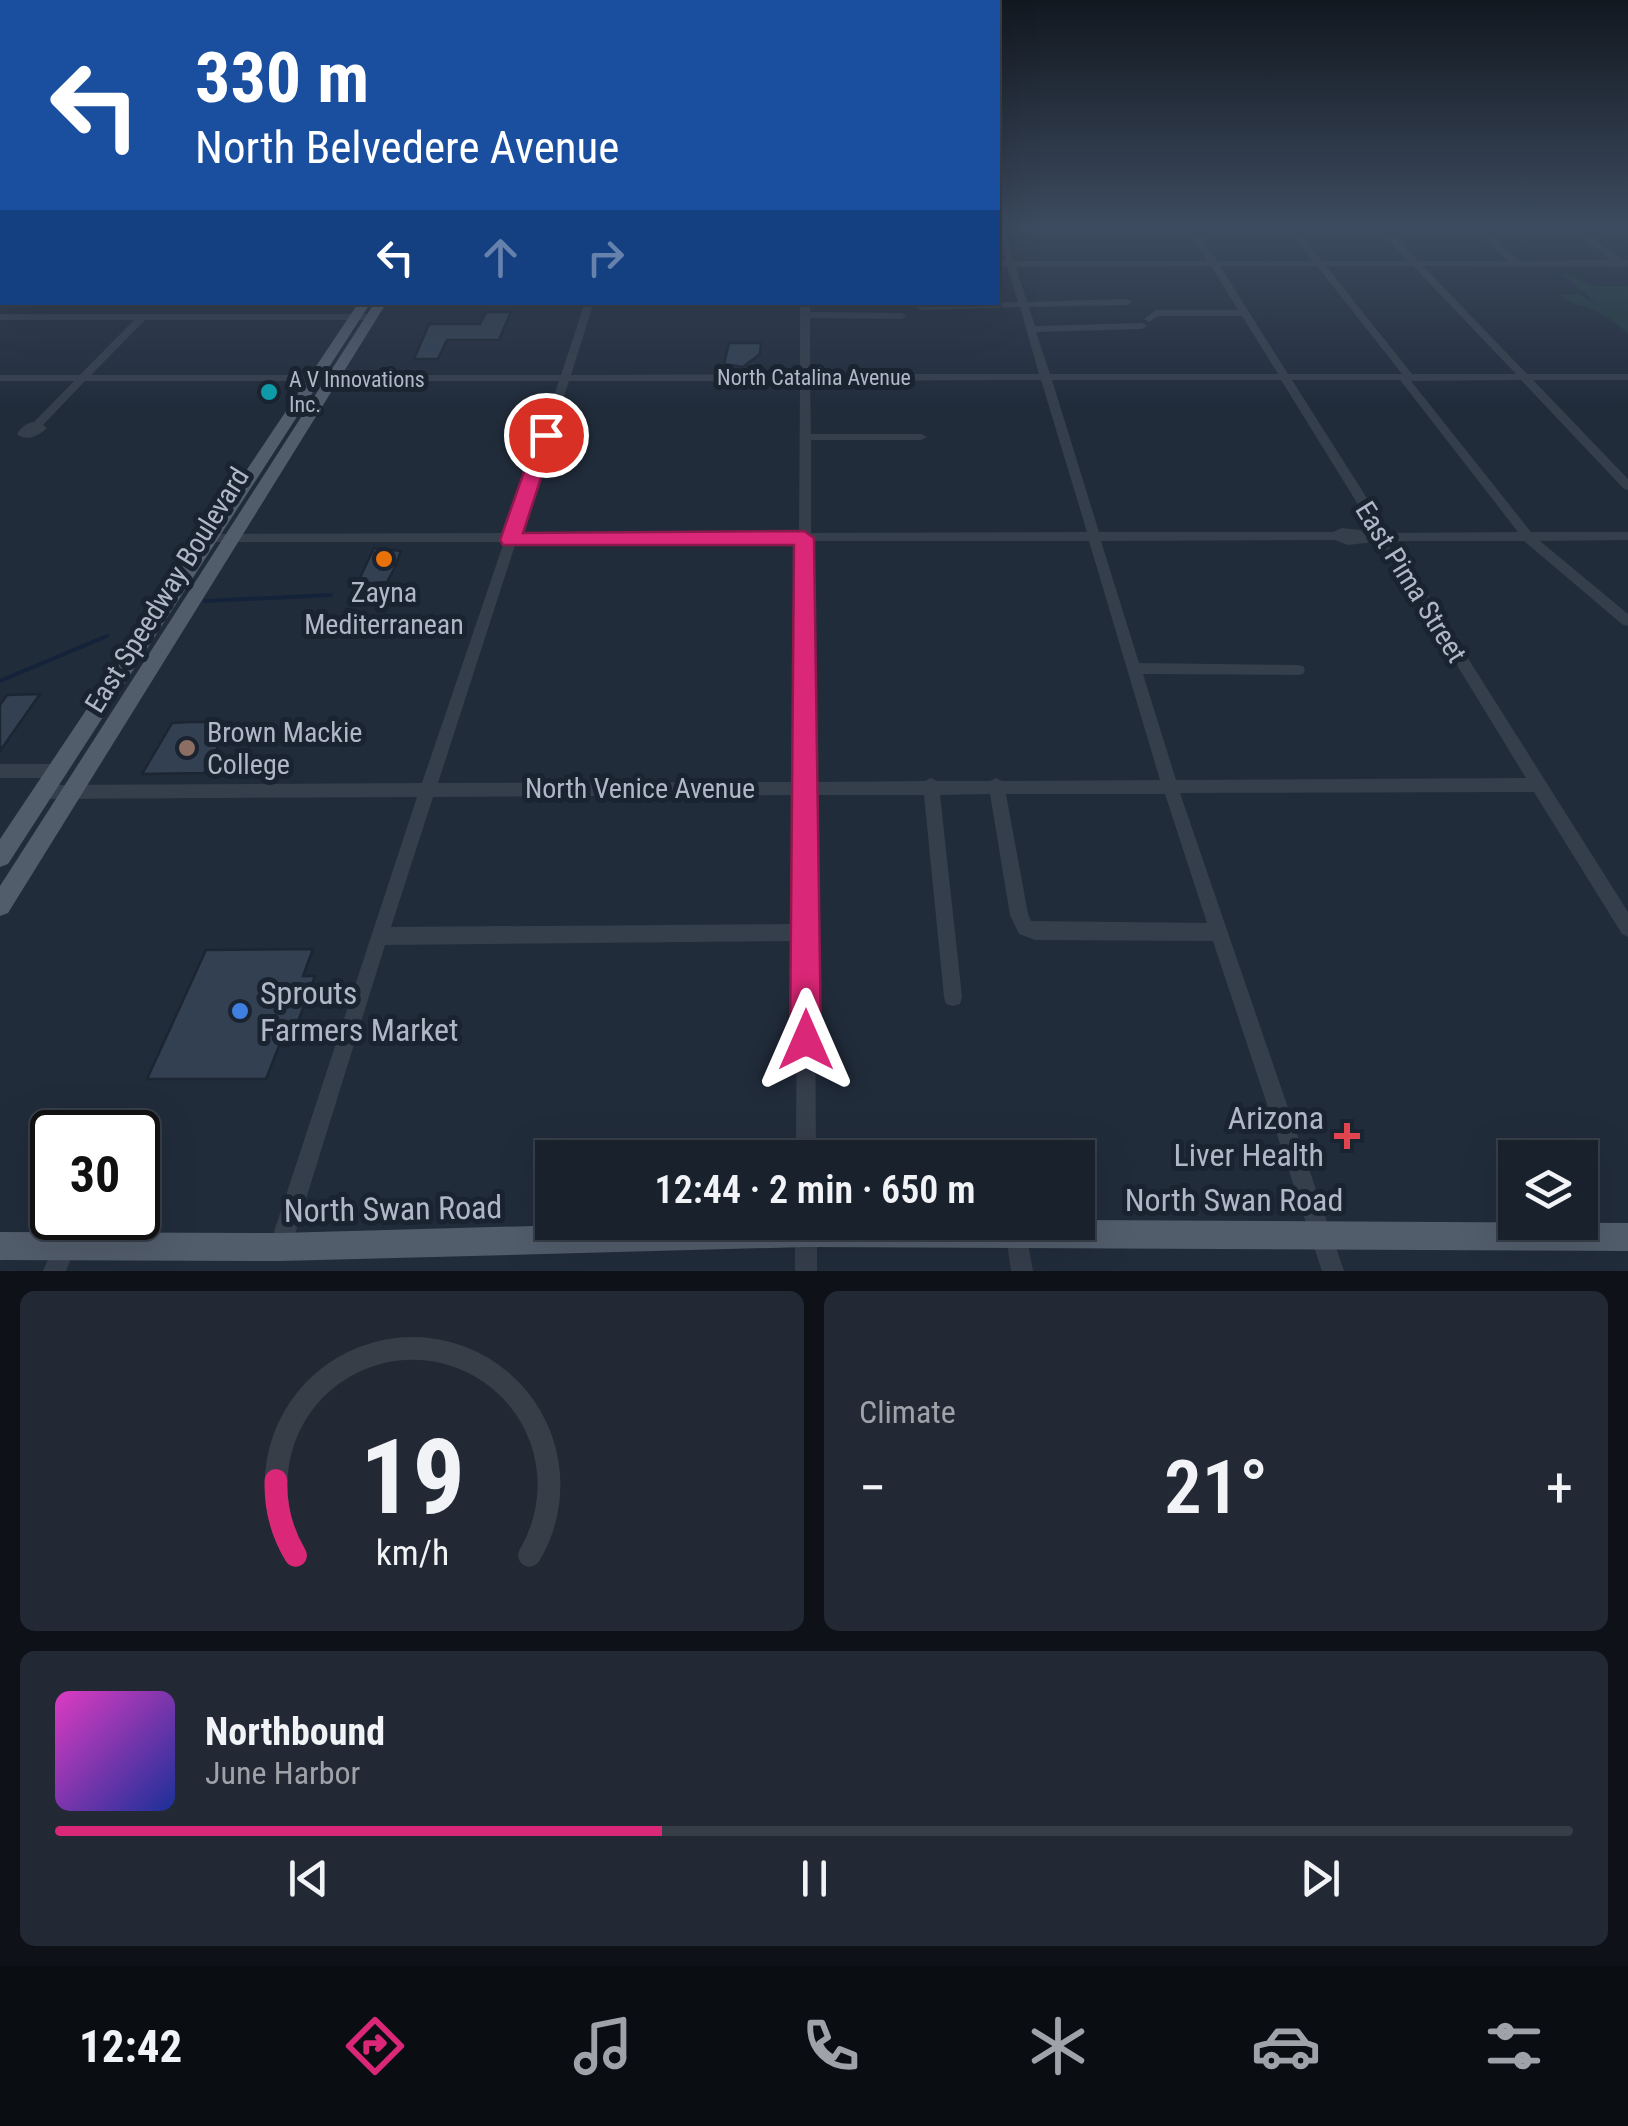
<!DOCTYPE html>
<meta charset="utf-8">
<style>
body{margin:0;font-family:"Roboto Condensed",sans-serif;background:#222934;color:#f1f3f6;height:100vh;display:flex;flex-direction:column;font-size:38px;white-space:nowrap}
*{box-sizing:border-box;margin:0}
p{font-size:32px;color:#9fa3a9}
.icon{flex:none;width:55px;height:55px;fill:none;stroke:currentColor;stroke-width:2;stroke-linecap:round;stroke-linejoin:round}
.map{position:relative;height:1271px;overflow:hidden}
.details{display:flex;flex-direction:column;gap:20px;padding:20px;background:#0e1218;flex:1}
.details>*{flex:none}
.banner{position:absolute;left:0px;top:0px;width:1000px;height:305px;box-shadow:0 10px 40px #0002,0 0 0 2px #373e48;background:#1a4fa0;color:#fff;overflow:hidden}
.tools{position:absolute;left:1498px;top:1140px;display:grid;gap:20px}
.tools a{display:grid;place-items:center;width:100px;height:100px;border-radius:0px;background:#19212c;box-shadow:0 10px 40px #0002,0 0 0 2px #373e48;font-size:50px}
.speed{position:absolute;left:30px;top:1110px;display:flex;gap:20px;font-size:50px;font-weight:700;text-align:center}
.speed>*{display:grid;place-content:center;width:130px;height:130px;border-radius:50%;background:#19212c;box-shadow:0 10px 40px #0002,0 0 0 2px #373e48;line-height:1}
.speed .limit{border:5px solid #111;border-radius:15px;background:#fff;color:#111}
.pin{position:absolute;display:grid;place-items:center;width:85px;height:85px;color:#fff;margin:-42px;border:5px solid #fff;border-radius:50%;box-shadow:0 2px 10px #0007}
.me{position:absolute;width:110px;margin:-55px;rotate:0deg;stroke-linejoin:round;filter:drop-shadow(0 0 8px #0008)}
.turn{display:flex;align-items:center;gap:35px;height:210px;padding:0 30px;font-size:45px}
.turn .icon{width:130px;height:130px;stroke-width:2.5}
.turn b{display:block;font-size:70px;line-height:85px}
.lanes{display:flex;align-items:center;height:95px;padding:0 30px;background:#0003;justify-content:center;gap:50px;direction:ltr}
.lanes .off{opacity:.35}
.big{font-size:75px;font-weight:600;line-height:1.1}
.details .widget{flex:1;display:flex;flex-direction:column;justify-content:center;gap:15px;min-width:0;padding:0 35px;border-radius:15px;background:#222934}
.details .dial{align-items:center;gap:0}
.dial svg{height:260px;overflow:visible;fill:none;stroke:#373e48;stroke-width:7;stroke-linecap:round;text-anchor:middle}
.dial text{fill:#f1f3f6;stroke:none}
.song{display:flex;align-items:center;gap:30px}
.cover{width:120px;height:120px;border-radius:15px;background:linear-gradient(135deg,hsl(310 70% 55%),hsl(230 70% 35%))}
.played{height:10px;border-radius:5px;background:linear-gradient(90deg,#db2777 40%,#373e48 40%)}
.keys{display:flex;justify-content:space-around;direction:ltr}
.heat{display:flex;justify-content:space-between;align-items:center;font-size:55px;direction:ltr}
.details .tiles{flex:1;display:grid;gap:20px;grid-template-columns:1fr 1fr}
.widget:last-child{grid-column:span 2}
.trip{position:absolute;left:535px;top:1140px;width:560px;height:100px;border-radius:0px;background:#19212c;box-shadow:0 10px 40px #0002,0 0 0 2px #373e48;font-weight:600;line-height:100px;text-align:center}
.menu{display:flex;height:160px;justify-content:space-around;align-items:center;background:#0a0d12;color:#9fa3a9}
.menu .icon{width:70px;height:70px}
.menu .active{color:#db2777}
.menu b{font-size:45px;color:#f1f3f6}
.map>svg:first-child{display:block}
.green{fill:#23393c}
.lines{fill:none;stroke-linecap:round;stroke-linejoin:round}
.stream{stroke:#142339;stroke-width:4}
.building{fill:#334052;stroke:#1c2532;stroke-width:2.5}
.minor{fill:#353e4b;fill-rule:evenodd}
.major{fill:#525d6c;fill-rule:evenodd}
.route{fill:#db2777;stroke:#8e194d;stroke-width:2.5}
.culture-dot{fill:#0f9aa8;stroke:#1a2330;stroke-width:4}
.food-dot{fill:#e8710a;stroke:#1a2330;stroke-width:4}
.education-dot{fill:#8d6e63;stroke:#1a2330;stroke-width:4}
.shop-dot{fill:#3f7fe0;stroke:#1a2330;stroke-width:4}
.health-dot{fill:#e0444e;stroke:#1a2330;stroke-width:4}
.labels{text-anchor:middle;dominant-baseline:central;stroke-width:10;stroke-linejoin:round;paint-order:stroke}
.far-street-label{font-size:22px;fill:#b0b8c7;stroke:#1a2330}
.far-poi-label{font-size:22px;fill:#b0b8c7;stroke:#1a2330;text-anchor:start}
.street-label{font-size:28px;fill:#b0b8c7;stroke:#1a2330}
.poi-label{font-size:28px;fill:#b0b8c7;stroke:#1a2330}
.near-poi-label{font-size:32px;fill:#b0b8c7;stroke:#1a2330;text-anchor:start}
.near-street-label{font-size:32px;fill:#b0b8c7;stroke:#1a2330}
</style>
<div class="map">
<svg width="1628" height="1271" viewBox="0 0 1628 1271">
<rect width="100%" height="100%" fill="#212c3b"/>
<path class="green" d="M1561 273 1596 286H1628V334C1617 324 1607 316 1593 310 1584 306 1569 305 1558 294H1578L1598 305Z"/>
<g class="lines">
<g class="stream">
<polyline points="205,601 331,595"/>
<polyline points="0,681 107,636"/>
</g>
</g>
<g class="building">
<polygon points="486,312 511,312 499,340 447,340 438,359 414,359 429,324 480,324"/>
<polygon points="729,343 761,343 760,354 743,367 724,364"/>
<polygon points="374,548 401,551 395,567 387,582 357,584"/>
<polygon points="40,694 0,751 0,705 7,695"/>
<polygon points="190,722 231,722 204,773 142,774 172,723"/>
<polygon points="313,949 303,976 315,976 289,1046 279,1046 266,1079 147,1079 206,950"/>
</g>
<g class="lines">
<g class="minor">
<path d="M998 228H1004L1014 261H1208L1188 228H1196L1217 261H1313L1287 228H1295L1322 261H1408L1378 228H1386L1418 261H1508L1474 228H1482L1518 261 1611 260 1570 228H1579L1622 260H1628V266L1621 267 1423 266 1527 374H1628V380H1533L1628 479V490L1624 489 1521 380 1411 381 1531 532H1628V540L1540 541 1628 614V626L1623 625 1524 541H1394L1628 912V937L1622 934 1534 792 1180 793 1344 1271H1322L1213 941 1035 940 1019 934 1010 915 990 794 940 795 962 997 960 1004 953 1006 946 1004 944 997 924 795H814L816 1158H796L797 941 385 945 291 1247 288 1255 280 1258 272 1255 269 1247 417 797 43 799 37 797 35 792 37 787 43 785 422 783 504 542H210L204 538 210 534 507 533 559 381H85L43 425 47 428C39 436 26 442 17 434 21 428 27 422 34 422L74 381H0V375H80L134 320H0V314H372L377 317 372 320H145L91 375H561L585 302H594L571 375 800 374V302H810V312L902 313 907 316 902 319 810 318V374H1039L1020 307 922 310 917 307 922 304 1018 302 1007 267 998 266V262L1006 261ZM1211 266 1238 310H1156L1144 319 1149 322 1158 316H1242L1278 374H1050L1036 332 1142 329 1147 326 1142 323 1035 326 1029 307 1127 305 1132 302 1127 299 1027 302 1016 267ZM1220 266H1317L1402 374H1288ZM1326 266H1413L1516 374H1412ZM1041 380 1087 532 811 533V440H921L927 437 921 434H811L810 381ZM1052 380H1281L1375 532 1342 528 1333 532H1099ZM1292 380H1400L1518 532 1389 533ZM569 381H800L799 533H519ZM1335 540 1348 545 1381 541 1526 778 1176 780 1143 674 1298 675 1303 674 1305 670 1303 666 1298 665 1139 663 1101 541ZM799 541 798 782 438 783 516 542ZM812 541H1089L1160 780 1002 781 996 778 990 781H937L931 778 925 781 813 782ZM1006 794H1165L1207 923 1031 921 1028 914ZM798 795 797 924 391 927 433 797Z"/>
<polygon points="0,263 2,264 2,268 0,269"/>
<polygon points="0,764 57,764 63,766 65,771 63,776 57,778 0,778"/>
<polygon points="797,1222 815,1222 817,1228 817,1271 795,1271 795,1228"/>
<polygon points="1017,1224 1025,1227 1033,1271 1011,1271 1006,1235 1009,1227"/>
<polygon points="65,1236 73,1239 76,1247 66,1271 43,1271 57,1239"/>
</g>
<g class="major">
<polygon points="359,302 371,302 8,864 0,867 0,839"/>
<polygon points="375,302 387,302 8,913 0,916 0,886"/>
<polygon points="1078,1220 1628,1223 1628,1251 806,1247 280,1261 0,1260 0,1232 280,1233 675,1222"/>
</g>
</g>
<linearGradient id="sky" x2="0" y2="1"><stop stop-color="#121820"/><stop offset="0.56" stop-color="#3d4b60"/><stop offset="1" stop-color="#3d4b60" stop-opacity="0"/></linearGradient>
<rect width="1628" height="405" fill="url(#sky)"/>
<polygon class="route" points="546,430 555,435 523,533 804,531 814,538 821,1040 817,1051 806,1056 794,1051 790,1040 794,545 503,545 500,540 537,435"/>
<circle class="culture-dot" cx="269" cy="392" r="10"/>
<circle class="food-dot" cx="384" cy="559" r="10"/>
<circle class="education-dot" cx="187" cy="748" r="10"/>
<circle class="shop-dot" cx="240" cy="1011" r="10"/>
<path class="health-dot" d="M1342 1121h10v10h10v10h-10v10h-10v-10h-10v-10h10z"/>
<g class="labels">
<g class="far-street-label">
<text x="814" y="377">North Catalina Avenue</text>
</g>
<g class="far-poi-label">
<text x="289" y="379">A V Innovations<tspan x="289" dy="25">Inc.</tspan></text>
</g>
<g class="street-label">
<text transform="translate(1411 582) rotate(58)">East Pima Street</text>
<text transform="translate(167 590) rotate(-58)">East Speedway Boulevard</text>
<text x="640" y="788">North Venice Avenue</text>
</g>
<g class="poi-label">
<text x="384" y="592">Zayna<tspan x="384" dy="32">Mediterranean</tspan></text>
<text x="207" y="732" text-anchor="start">Brown Mackie<tspan x="207" dy="32">College</tspan></text>
</g>
<g class="near-poi-label">
<text x="260" y="993">Sprouts<tspan x="260" dy="37">Farmers Market</tspan></text>
<text x="1324" y="1118" text-anchor="end">Arizona<tspan x="1324" dy="37">Liver Health</tspan></text>
</g>
<g class="near-street-label">
<text x="1234" y="1200">North Swan Road</text>
<text transform="translate(393 1209) rotate(-1)">North Swan Road</text>
</g>
</g>
</svg>
<div class="tools">
<a><svg class="icon" aria-label="layers" viewBox="0 0 24 24"><path d="M12 4l9 5-9 5-9-5zM3 14l9 5 9-5"/></svg></a>
</div>
<div class="speed"><div class="limit">30</div></div>
<div class="pin" style="left:546px;top:435px;background:#d93025"><svg class="icon" aria-label="arrive" viewBox="0 0 24 24"><path d="M6 21V4h12l-3 4 3 4H6"/></svg></div>
<svg class="me" style="left:806px;top:1040px" viewBox="-20 -20 40 40"><path d="M0-17L14 15 0 8-14 15z" fill="#db2777" stroke="#fff" stroke-width="4"/></svg>
<div class="trip">12:44 · 2 min · 650 m</div>
<div class="banner">
<div class="turn"><svg class="icon" aria-label="left" viewBox="0 0 24 24"><path d="M17 20v-9H6M10 6l-5 5 5 5"/></svg><div><b>330 m</b>North Belvedere Avenue</div></div>
<div class="lanes"><svg class="icon" aria-label="left" viewBox="0 0 24 24"><path d="M17 20v-9H6M10 6l-5 5 5 5"/></svg><svg class="icon off" aria-label="ahead" viewBox="0 0 24 24"><path d="M12 20V5M6 11l6-6 6 6"/></svg><svg class="icon off" aria-label="right" viewBox="0 0 24 24"><path d="M7 20v-9h11M14 6l5 5-5 5"/></svg></div>
</div>
</div>
<section class="details">
<div class="tiles">
<div class="widget dial"><svg viewBox="0 0 100 80">
<path d="M14 69A42 42 0 1 1 86 69"/>
<path d="M14 69A42 42 0 0 1 8 46" stroke="#db2777"/>
<text x="50" y="56" font-size="32" font-weight="700">19</text>
<text x="50" y="72" font-size="11">km/h</text>
</svg></div>
<div class="widget"><p>Climate</p>
<div class="heat"><a>−</a><b class="big">21°</b><a>+</a></div>
</div>
<div class="widget">
<div class="song"><i class="cover"></i><div><b>Northbound</b><p>June Harbor</p></div></div>
<div class="played"></div>
<div class="keys"><svg class="icon" aria-label="previous" viewBox="0 0 24 24"><path d="M18 5L8 12l10 7zM5 5v14"/></svg><svg class="icon" aria-label="pause" viewBox="0 0 24 24"><path d="M8 5v14M16 5v14"/></svg><svg class="icon" aria-label="next" viewBox="0 0 24 24"><path d="M6 5l10 7-10 7zM19 5v14"/></svg></div>
</div>
</div>
</section>
<nav class="menu">
<b>12:42</b>
<svg class="icon active" aria-label="directions" viewBox="0 0 24 24"><path d="M12 3l9 9-9 9-9-9zM9 14v-3h6M13 9l2 2-2 2"/></svg>
<svg class="icon" aria-label="music" viewBox="0 0 24 24"><path d="M9 18V5l10-2v13"/><circle cx="6" cy="18" r="3"/><circle cx="16" cy="16" r="3"/></svg>
<svg class="icon" aria-label="phone" viewBox="0 0 24 24"><path d="M5 4h4l2 5-3 2q2 4 5 5l2-3 5 2v4C11 20 4 13 5 4z"/></svg>
<svg class="icon" aria-label="climate" viewBox="0 0 24 24"><path d="M12 3v18M4 7l16 10M4 17L20 7"/></svg>
<svg class="icon" aria-label="car" viewBox="0 0 24 24"><path d="M5 17H2v-5l4-1 3-4h7l3 4 3 1v5h-3M9 17h6M6 11h13"/><circle cx="7" cy="17" r="2"/><circle cx="17" cy="17" r="2"/></svg>
<svg class="icon" aria-label="filters" viewBox="0 0 24 24"><path d="M4 7h16M4 17h16"/><circle cx="9" cy="7" r="2"/><circle cx="15" cy="17" r="2"/></svg>
</nav>
